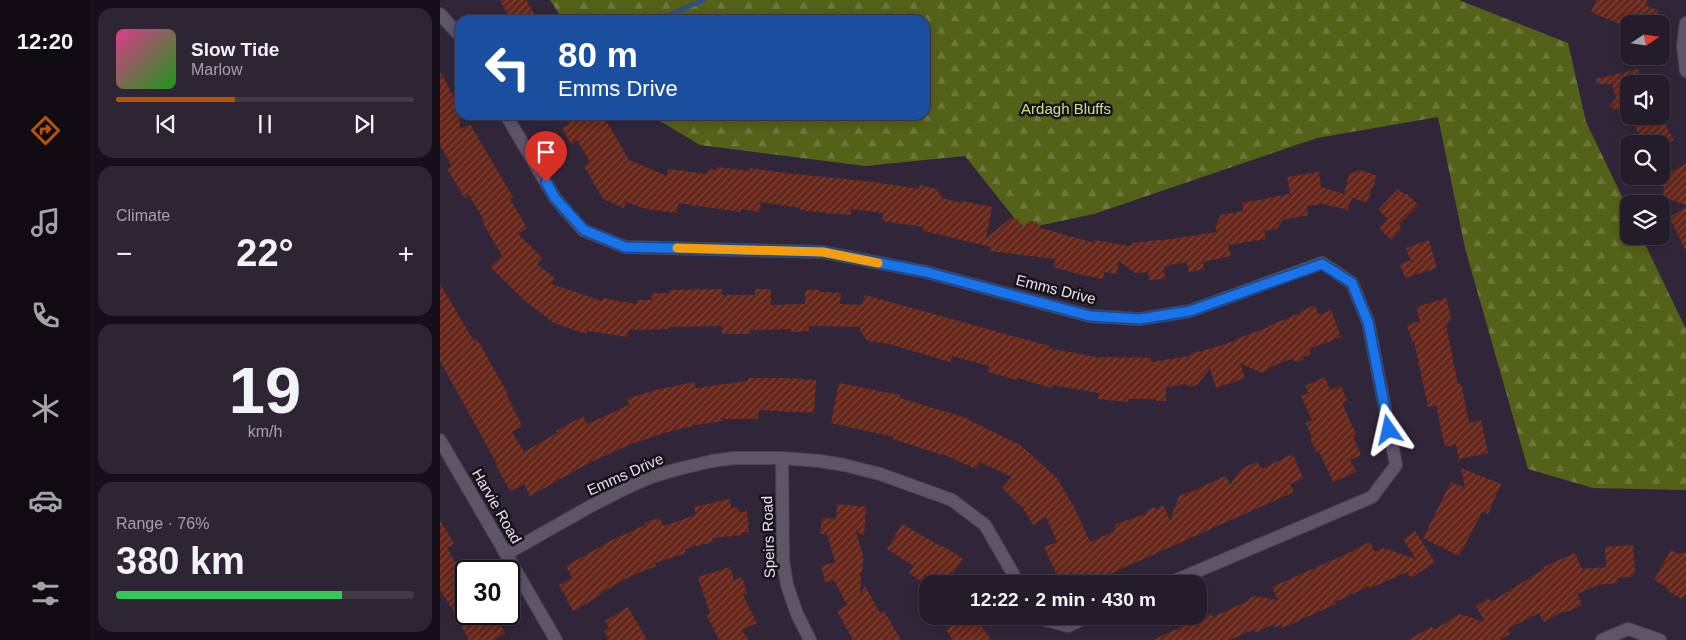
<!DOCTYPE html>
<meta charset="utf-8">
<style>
body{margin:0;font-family:Helvetica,sans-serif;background:#2d2533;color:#f1f3f6;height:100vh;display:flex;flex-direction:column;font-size:19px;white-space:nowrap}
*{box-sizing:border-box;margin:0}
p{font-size:16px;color:#a3a1a9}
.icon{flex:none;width:28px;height:28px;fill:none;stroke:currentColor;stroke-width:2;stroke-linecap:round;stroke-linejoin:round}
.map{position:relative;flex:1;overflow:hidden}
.drawer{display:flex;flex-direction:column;gap:8px;padding:8px;background:#140f18;width:350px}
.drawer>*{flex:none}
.guide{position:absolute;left:15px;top:15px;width:475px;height:105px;border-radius:15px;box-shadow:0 2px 12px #0003,0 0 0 1px #423a47;background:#1a4fa0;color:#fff;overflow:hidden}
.needle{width:32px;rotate:77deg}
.controls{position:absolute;left:1180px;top:15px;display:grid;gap:10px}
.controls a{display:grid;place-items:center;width:50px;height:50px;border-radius:10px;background:#251c2b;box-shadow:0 2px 12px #0003,0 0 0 1px #423a47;font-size:25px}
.speed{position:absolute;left:15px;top:560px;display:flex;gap:10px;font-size:25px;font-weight:700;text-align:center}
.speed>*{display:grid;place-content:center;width:65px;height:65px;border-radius:50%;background:#251c2b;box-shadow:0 2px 12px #0003,0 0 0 1px #423a47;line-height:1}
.speed .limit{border:2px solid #111;border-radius:8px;background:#fff;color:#111}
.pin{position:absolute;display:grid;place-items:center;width:42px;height:42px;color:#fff;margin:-51px -21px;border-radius:50% 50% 50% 0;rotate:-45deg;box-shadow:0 0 5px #0007}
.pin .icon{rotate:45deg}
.me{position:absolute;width:55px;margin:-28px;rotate:349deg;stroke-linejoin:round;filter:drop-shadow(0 0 4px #0008)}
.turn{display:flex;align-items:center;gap:18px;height:105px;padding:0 20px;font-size:22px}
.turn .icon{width:65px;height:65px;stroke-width:2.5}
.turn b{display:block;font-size:35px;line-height:42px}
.big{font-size:38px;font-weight:600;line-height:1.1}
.drawer .card{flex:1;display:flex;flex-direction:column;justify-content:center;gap:8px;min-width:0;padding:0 18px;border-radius:15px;background:#2d2533}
.drawer .dial{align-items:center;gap:0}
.dial b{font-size:65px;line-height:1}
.song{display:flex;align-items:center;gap:15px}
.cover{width:60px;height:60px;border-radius:8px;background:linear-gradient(135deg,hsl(330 70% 55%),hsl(120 70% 35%))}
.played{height:5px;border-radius:2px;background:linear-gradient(90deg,#b45309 40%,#423a47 40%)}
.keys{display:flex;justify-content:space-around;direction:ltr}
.heat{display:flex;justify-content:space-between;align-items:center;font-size:28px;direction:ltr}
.charge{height:8px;border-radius:4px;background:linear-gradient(90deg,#34c759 76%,#423a47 0)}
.trip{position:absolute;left:479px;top:575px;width:288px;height:50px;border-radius:15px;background:#251c2b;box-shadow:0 2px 12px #0003,0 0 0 1px #423a47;font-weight:600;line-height:50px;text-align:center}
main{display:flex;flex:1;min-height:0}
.dock{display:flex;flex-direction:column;width:90px;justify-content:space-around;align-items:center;background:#0f0b11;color:#a3a1a9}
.dock .icon{width:35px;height:35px}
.dock .selected{color:#b45309}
.dock b{font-size:22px;color:#f1f3f6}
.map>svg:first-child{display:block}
.forest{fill:url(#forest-firs)}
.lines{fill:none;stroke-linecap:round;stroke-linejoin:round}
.stream{stroke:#304f84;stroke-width:4.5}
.building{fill:url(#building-hatch)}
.street-casing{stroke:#4b4252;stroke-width:14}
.street{stroke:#5f5468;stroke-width:12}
.route-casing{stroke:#114b97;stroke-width:12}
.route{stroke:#1a73e8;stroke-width:9}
.slow{stroke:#f59e0b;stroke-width:9}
.labels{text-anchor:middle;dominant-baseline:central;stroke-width:5;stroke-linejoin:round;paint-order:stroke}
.park-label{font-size:15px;fill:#cbe07e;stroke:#16121a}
.street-label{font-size:15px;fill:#e9e3ef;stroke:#16121a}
</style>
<main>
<nav class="dock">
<b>12:20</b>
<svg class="icon selected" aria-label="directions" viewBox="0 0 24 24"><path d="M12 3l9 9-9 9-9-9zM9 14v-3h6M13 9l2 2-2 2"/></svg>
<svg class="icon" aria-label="music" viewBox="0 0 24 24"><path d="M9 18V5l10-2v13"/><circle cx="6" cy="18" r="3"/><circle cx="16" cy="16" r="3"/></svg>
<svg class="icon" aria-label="phone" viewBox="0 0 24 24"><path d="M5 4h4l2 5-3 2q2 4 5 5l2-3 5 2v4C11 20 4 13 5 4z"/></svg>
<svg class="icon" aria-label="climate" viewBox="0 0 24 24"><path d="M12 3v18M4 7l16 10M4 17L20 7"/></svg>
<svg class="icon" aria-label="car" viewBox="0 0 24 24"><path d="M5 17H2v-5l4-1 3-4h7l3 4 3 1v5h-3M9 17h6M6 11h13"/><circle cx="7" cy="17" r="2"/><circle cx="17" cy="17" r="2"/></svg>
<svg class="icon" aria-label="filters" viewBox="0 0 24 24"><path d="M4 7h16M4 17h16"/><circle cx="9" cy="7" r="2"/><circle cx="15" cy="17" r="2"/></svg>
</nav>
<section class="drawer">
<div class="card">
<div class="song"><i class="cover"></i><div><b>Slow Tide</b><p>Marlow</p></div></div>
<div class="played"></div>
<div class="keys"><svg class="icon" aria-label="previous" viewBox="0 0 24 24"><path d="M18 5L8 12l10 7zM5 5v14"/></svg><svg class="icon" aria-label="pause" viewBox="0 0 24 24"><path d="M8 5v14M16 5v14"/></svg><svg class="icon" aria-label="next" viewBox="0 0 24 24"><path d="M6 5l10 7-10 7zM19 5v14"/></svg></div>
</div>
<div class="card"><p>Climate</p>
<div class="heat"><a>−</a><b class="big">22°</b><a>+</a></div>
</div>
<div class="card dial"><b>19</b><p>km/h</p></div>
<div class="card"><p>Range · 76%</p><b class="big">380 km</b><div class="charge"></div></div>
</section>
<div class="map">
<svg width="1246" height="640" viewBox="0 0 1246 640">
<defs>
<pattern id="forest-firs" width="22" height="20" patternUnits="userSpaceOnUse" patternTransform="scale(1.25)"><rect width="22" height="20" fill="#546119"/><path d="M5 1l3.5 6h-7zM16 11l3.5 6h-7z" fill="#6d783b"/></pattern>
<pattern id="building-hatch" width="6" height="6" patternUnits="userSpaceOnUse" patternTransform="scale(1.25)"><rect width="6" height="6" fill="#662619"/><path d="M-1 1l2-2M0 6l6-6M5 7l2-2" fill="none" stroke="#7c453b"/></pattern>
</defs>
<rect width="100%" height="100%" fill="#312639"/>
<polygon class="forest" points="110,0 1019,0 1128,43 1146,122 1189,211 1189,236 1201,236 1246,329 1246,490 1153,488 1088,469 1025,248 998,117 877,138 654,214 583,229 525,156 425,166 260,145 210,115 485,115 485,20 123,20"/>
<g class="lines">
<polyline class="stream" points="221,18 264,0"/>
</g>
<g class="building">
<polygon points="60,0 86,0 98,20 71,20"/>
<polygon points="1156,0 1207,0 1205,6 1218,10 1213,24 1189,24 1189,28 1151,12"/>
<polygon points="1198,69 1202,84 1189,84 1189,114 1169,107 1176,98 1172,84 1157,84 1156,79"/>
<polygon points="0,72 20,107 20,129 30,124 73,197 70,199 87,228 78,234 102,258 97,264 115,278 111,284 162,301 163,298 197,304 197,300 212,300 212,293 230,293 230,290 282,289 282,295 315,295 315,289 331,289 331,305 365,304 365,290 380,290 380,292 401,293 400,304 422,305 425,295 609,346 608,348 661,358 661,357 711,358 711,362 750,356 751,353 763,351 797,340 796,339 829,327 828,326 861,313 860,311 875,305 879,315 891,310 901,337 869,349 871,354 864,357 863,360 857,362 851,359 830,367 828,370 822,373 800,363 805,378 776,388 770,368 757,385 750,387 746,384 726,387 726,401 717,401 715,399 688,399 688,402 658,399 658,393 612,385 611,388 578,378 577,380 548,372 549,366 512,356 510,362 449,344 427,341 420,330 421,327 369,326 369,331 351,332 351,329 310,330 311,334 282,334 282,326 228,327 228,329 188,330 187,337 147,331 146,334 114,323 81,298 81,297 50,267 62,256 42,221 44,220 29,195 25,198 7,169 12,166 0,145"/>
<polygon points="126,115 163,115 189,160 227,176 228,169 267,174 268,169 276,170 276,167 310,171 310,168 354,174 434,182 479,189 480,185 497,189 502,198 521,203 522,201 552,207 546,238 571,218 577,219 583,226 591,221 596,222 601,228 654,243 654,240 691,246 691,243 731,239 777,232 775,226 781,215 803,211 802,203 850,194 847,177 879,172 881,187 904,194 909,175 920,170 937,176 927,202 912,198 908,210 883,204 867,206 868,215 843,220 837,229 824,231 826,239 788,245 791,256 763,262 764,269 749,272 747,262 724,266 725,279 709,280 708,272 695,273 679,261 677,274 664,272 663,279 638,274 613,267 616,259 550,251 551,247 483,231 484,227 442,221 443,213 411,209 411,215 384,213 360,210 361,208 321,202 320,212 301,209 301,212 238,203 237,213 206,209 186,202 184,208 163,199 144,166 150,162 137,140 131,144 122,128 130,123"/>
<polygon points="1212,116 1221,116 1234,140 1226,144 1197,144 1200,136 1194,125"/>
<polygon points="1246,164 1246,205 1225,198 1223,192 1224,188 1219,177"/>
<polygon points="958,189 964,194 967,194 978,205 959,225 962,228 951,240 939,228 948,219 938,210"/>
<polygon points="1246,208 1246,251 1229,217"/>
<polygon points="989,240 997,268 965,278 960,264 972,260 969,257 966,248"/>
<polygon points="0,284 34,341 37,339 68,394 67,395 82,426 72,432 84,452 117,433 116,431 143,416 147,424 189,405 187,399 215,390 254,382 256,388 308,381 308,378 343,378 376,380 374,413 319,410 318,419 283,419 283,421 256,425 224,433 191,444 151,462 90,496 84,484 70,491 56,465 57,464 0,361"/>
<polygon points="1006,298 1011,317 1006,326 1018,384 1021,383 1029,423 1041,420 1048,453 1019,459 1016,444 1005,447 996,405 988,407 974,341 972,341 967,325 980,321 976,307"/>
<polygon points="885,377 890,390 901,386 907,400 902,403 916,434 913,436 921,455 910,460 916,472 893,482 879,451 876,452 870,438 872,437 866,423 872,420 861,396 869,393 865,386"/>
<polygon points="399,383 460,395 460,398 530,419 529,420 580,445 617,478 635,509 650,542 673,532 676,524 706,514 707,510 713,507 716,509 723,505 730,520 739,496 759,489 758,488 786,476 790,485 802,468 818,462 821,469 853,454 863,478 850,484 854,492 663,577 664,579 654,584 621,584 604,547 617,542 606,517 593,525 583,508 562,488 572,477 540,462 536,469 503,454 502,455 453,439 454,437 391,423"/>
<polygon points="1021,468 1061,484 1048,514 1042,512 1019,556 983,538 1011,482 1025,488"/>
<polygon points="290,499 291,508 297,507 299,512 307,511 309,532 302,533 302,535 272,538 273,542 245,549 246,553 215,563 216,566 191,576 159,594 160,596 133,611 119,585 132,578 126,566 174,539 205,525 204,523 220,518 223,526 256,515 254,507"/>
<polygon points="397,504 426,507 424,536 416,531 423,556 422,573 419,573 421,578 420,595 425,586 440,613 444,611 461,640 413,640 397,611 407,605 394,580 385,582 381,566 395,562 387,534 380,534 382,518 396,519"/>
<polygon points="0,520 14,544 7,548 26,580 26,614 44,614 50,624 58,620 65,633 54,640 29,640 21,627 23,626 0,590"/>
<polygon points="462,524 502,547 503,546 523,559 506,584 485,584 469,573 474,566 447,549"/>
<polygon points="975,531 995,562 971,578 967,572 931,588 930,586 895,602 896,604 842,628 841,625 835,627 834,624 816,632 812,630 790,640 713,640 771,613 773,617 808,601 809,599 814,596 838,600 832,587 913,551 913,550 930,542 935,552 943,548 976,559 963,539"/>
<polygon points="1193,545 1195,573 1191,577 1177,578 1177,583 1158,585 1137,594 1142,605 1124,613 1123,611 1104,622 1099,613 1067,629 1070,634 1060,640 968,640 991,627 996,629 1019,614 1045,622 1036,606 1049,598 1051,602 1104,569 1103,567 1135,553 1142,569 1166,567 1165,547"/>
<polygon points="1231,550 1237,554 1246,552 1246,593 1242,599 1226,590 1228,588 1214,580"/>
<polygon points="290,567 294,580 302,577 307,593 303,595 317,623 302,630 308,640 279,640 266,614 270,613 258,577"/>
<polygon points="188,607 207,640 169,640 164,631 169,628 165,621"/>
<polygon points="526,616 534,616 551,640 513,640 506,630"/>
</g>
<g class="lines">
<defs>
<g id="street">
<polyline points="0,14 20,36"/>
<polyline points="1246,23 1243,46 1246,71"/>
<polyline points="66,115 115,198 143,230 185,247 383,252 486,272 650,316 700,319 750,311 882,263 912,283 928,322 956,465 932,497 727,584"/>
<polyline points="0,440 116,640"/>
<polyline points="342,458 343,560 347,585 357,614 370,640"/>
<polyline points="66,554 151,506 186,488 211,477 238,469 272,461 294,458 342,458 380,461 404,465 440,474 512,500 545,525 579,584"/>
<polyline points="597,616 598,618 628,626 650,616"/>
<polyline points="1162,640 1188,629 1220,640"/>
</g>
</defs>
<use href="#street" class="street-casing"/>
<use href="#street" class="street"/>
</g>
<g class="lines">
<defs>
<polyline id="route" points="106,182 115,198 144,230 185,247 383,252 486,272 650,316 700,319 750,311 882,264 912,283 918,298 928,322 949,430"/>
</defs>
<use href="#route" class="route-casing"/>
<use href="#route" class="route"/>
<polyline class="slow" points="237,248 383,252 438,263"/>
</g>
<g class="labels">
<g class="park-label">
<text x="626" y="108">Ardagh Bluffs</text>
</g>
<g class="street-label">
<text transform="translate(616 289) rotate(14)">Emms Drive</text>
<text transform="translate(185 474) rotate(-24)">Emms Drive</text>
<text transform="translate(57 506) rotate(60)">Harvie Road</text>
<text transform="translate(328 537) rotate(-92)">Speirs Road</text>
</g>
</g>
</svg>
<div class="controls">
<a><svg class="needle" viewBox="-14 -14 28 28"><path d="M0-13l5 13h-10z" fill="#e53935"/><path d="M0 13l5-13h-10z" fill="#a3a1a9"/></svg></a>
<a><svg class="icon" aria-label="sound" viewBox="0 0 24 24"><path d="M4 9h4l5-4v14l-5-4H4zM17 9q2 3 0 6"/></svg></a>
<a><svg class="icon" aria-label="search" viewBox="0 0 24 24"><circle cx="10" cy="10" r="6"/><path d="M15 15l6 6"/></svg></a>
<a><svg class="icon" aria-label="layers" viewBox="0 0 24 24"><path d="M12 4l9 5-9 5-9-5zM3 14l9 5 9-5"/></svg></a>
</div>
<div class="speed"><div class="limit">30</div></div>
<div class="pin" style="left:106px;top:182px;background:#d93025"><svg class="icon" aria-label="arrive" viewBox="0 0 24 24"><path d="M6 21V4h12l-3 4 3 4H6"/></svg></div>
<svg class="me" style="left:949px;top:430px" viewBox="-20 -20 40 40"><path d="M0-17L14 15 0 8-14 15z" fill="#1a73e8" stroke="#fff" stroke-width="4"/></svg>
<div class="trip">12:22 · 2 min · 430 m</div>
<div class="guide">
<div class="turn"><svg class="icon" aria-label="left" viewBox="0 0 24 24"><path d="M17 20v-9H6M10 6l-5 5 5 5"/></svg><div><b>80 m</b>Emms Drive</div></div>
</div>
</div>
</main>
